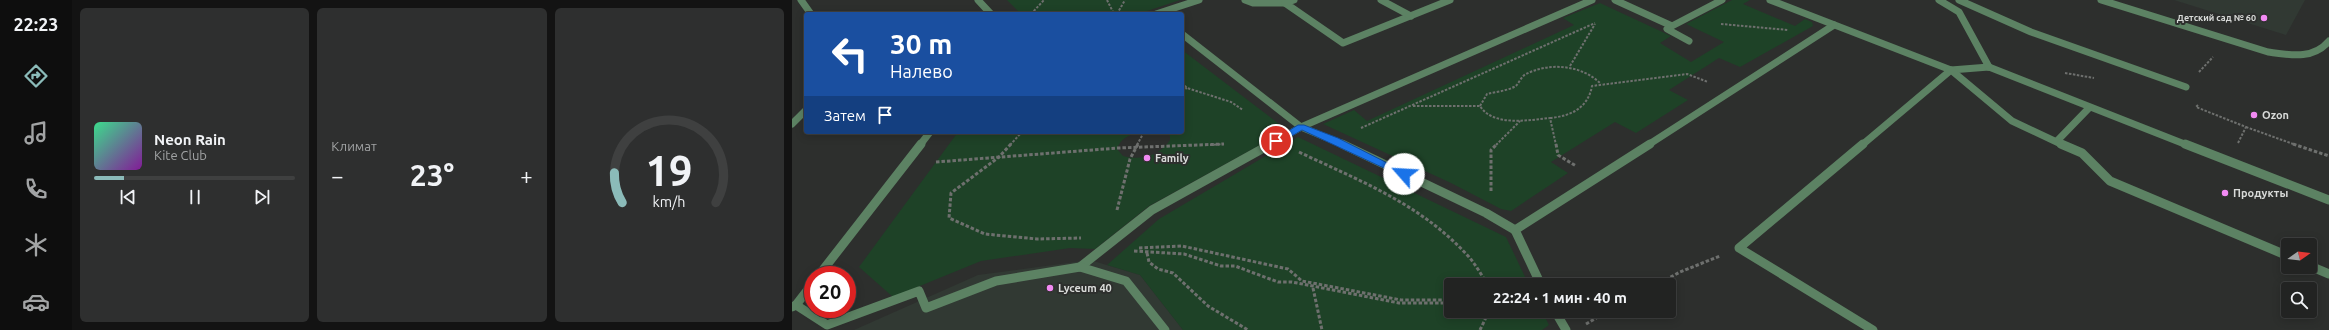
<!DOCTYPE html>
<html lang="ru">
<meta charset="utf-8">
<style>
body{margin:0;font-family:Ubuntu,sans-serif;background:#2e2f2f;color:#f1f3f6;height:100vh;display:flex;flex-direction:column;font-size:15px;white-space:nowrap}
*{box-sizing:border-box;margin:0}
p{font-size:13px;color:#a2a4a5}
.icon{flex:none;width:22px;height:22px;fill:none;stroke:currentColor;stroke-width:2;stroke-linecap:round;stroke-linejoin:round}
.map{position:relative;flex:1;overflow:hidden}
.sheet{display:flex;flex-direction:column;gap:8px;padding:8px;background:#131313;width:720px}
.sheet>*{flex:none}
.banner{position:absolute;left:12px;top:12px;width:380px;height:122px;border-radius:4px;box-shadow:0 2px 10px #0003,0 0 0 1px #3f4040;background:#1a4fa0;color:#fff;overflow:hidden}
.needle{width:26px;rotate:76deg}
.fabs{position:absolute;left:1489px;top:238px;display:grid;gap:8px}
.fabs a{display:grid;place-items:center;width:36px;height:36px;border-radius:4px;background:#222322;box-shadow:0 2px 10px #0003,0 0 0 1px #3f4040;font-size:20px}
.speed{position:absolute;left:12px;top:266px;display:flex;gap:8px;font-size:20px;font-weight:700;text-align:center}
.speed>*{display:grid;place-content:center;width:52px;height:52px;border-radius:50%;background:#222322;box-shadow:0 2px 10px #0003,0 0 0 1px #3f4040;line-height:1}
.speed .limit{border:6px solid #d22;background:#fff;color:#111}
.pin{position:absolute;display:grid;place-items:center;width:34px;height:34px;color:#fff;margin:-17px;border:2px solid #fff;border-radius:50%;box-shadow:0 1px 4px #0007}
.me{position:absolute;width:44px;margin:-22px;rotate:296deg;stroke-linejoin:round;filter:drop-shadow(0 0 3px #0008)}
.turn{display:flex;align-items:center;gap:14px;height:84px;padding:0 20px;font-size:18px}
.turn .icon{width:52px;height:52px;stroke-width:2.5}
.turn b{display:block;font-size:28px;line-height:34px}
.then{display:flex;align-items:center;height:38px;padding:0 20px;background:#0003;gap:8px;font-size:15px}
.big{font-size:30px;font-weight:700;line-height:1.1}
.sheet .tile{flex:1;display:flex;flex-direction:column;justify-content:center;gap:6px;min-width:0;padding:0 14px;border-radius:6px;background:#2e2f2f}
.sheet .dial{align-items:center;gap:0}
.dial svg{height:104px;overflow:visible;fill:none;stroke:#3f4040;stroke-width:7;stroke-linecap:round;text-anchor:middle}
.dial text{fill:#f1f3f6;stroke:none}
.song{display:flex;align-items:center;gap:12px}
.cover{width:48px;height:48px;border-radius:6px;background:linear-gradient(135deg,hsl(150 70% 55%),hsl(290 70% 35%))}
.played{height:4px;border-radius:2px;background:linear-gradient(90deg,#8bbbb9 15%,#3f4040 15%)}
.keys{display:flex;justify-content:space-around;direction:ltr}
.heat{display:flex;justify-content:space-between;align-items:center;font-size:22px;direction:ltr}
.sheet .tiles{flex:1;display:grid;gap:8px;grid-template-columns:repeat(3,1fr)}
.trip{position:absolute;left:652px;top:278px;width:232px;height:40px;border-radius:4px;background:#222322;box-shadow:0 2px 10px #0003,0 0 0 1px #3f4040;font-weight:700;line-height:40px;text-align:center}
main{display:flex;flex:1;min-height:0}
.tabs{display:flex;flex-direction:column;width:72px;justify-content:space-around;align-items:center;background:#0e0e0e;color:#a2a4a5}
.tabs .icon{width:28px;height:28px}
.tabs .selected{color:#8bbbb9}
.tabs b{font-size:18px;color:#f1f3f6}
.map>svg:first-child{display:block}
.built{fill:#313933}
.green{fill:#1e4227}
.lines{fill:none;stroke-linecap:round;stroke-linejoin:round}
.path-far1{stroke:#6e706e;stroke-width:2;stroke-dasharray:2.5 1.5;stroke-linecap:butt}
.path{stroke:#6e706e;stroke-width:3;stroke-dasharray:3.5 2;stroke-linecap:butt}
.service-far1{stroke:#5c8263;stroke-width:7}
.service{stroke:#5c8263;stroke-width:9}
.route{fill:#1a73e8;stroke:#114b97}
.poi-dot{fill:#f28af3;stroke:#2d2f2d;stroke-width:1.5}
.labels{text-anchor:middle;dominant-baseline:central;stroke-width:4;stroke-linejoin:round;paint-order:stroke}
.far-poi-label{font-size:9px;font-weight:bold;fill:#d8dad8;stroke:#2d2f2d;text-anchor:end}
.poi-label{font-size:11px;font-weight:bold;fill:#d8dad8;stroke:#2d2f2d;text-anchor:start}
</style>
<main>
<nav class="tabs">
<b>22:23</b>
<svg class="icon selected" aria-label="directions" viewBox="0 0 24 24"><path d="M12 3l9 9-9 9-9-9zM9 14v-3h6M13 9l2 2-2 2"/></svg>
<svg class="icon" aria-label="music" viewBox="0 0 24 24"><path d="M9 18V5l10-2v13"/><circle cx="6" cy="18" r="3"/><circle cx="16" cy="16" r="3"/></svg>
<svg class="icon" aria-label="phone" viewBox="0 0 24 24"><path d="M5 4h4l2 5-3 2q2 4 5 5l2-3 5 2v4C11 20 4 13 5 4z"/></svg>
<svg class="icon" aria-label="climate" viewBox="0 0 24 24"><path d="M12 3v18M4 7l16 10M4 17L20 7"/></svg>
<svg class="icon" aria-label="car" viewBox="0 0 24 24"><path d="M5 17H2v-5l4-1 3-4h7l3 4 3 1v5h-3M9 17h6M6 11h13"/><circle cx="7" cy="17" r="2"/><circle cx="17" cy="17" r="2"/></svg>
</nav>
<section class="sheet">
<div class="tiles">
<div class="tile">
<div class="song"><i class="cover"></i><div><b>Neon Rain</b><p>Kite Club</p></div></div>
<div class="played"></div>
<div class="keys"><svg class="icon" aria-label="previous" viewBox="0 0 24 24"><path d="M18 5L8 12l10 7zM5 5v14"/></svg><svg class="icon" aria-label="pause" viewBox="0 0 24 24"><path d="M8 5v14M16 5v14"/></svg><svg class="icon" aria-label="next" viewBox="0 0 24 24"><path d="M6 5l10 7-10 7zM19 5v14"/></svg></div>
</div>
<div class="tile"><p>Климат</p>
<div class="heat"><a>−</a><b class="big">23°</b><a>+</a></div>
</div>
<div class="tile dial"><svg viewBox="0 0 100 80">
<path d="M14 69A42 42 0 1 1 86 69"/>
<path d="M14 69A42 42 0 0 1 8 46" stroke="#8bbbb9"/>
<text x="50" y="56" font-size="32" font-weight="700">19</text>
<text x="50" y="72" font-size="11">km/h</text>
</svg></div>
</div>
</section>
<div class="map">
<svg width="1537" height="330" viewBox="0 0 1537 330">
<rect width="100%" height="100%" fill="#2d2f2d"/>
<g class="built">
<polygon points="1382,0 1513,0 1494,35"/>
<polygon points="298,260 348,275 391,330 62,330 186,275"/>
</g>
<g class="green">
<polygon points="215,0 388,0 346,14 229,14"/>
<polygon points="940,0 958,0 951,4 1003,26 1013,19 1020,22 1021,26 948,67 927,58 877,90 896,100 844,133 823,122 759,162 776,173 719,211 709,209 659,183 531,124 562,110 575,121 782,25 771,18 808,3 879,36 868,43 899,62 932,42 894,24"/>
<path d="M390 50 495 130 357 206 303 249 278 248 189 261 101 297 67 267 166 132H345C336 136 328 139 325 149L331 156C348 161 368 156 378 140V136L374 132H390Z"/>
<polygon points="506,137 714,237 737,285 659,285 659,311 750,311 757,325 750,330 391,330 348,275 315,265 367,219"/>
</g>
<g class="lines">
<g class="path-far1">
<polyline points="315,0 322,14"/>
<polyline points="239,14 252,0"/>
<polyline points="325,14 333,0"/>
<polyline points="929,24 996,30"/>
<polyline points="778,66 803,24"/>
<polyline points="1407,72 1421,57"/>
<polyline points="1273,73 1302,78"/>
<polyline points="390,83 395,88 439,102 451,110"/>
<polyline points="390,91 395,88"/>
<polyline points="1406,105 1404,107 1454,127 1446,143"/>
<path d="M621 106H688C701 127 737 120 758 118L764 145"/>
<path d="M688 106 695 94C703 92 714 91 722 87 727 85 728 77 734 74 758 62 790 65 809 84"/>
<path d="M758 118C779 116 796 108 800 86L895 74 916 82"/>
<polyline points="1454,127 1504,145"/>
<polyline points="569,128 803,23"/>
<polyline points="218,145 230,132"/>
<polyline points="345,145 352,132"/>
<polyline points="418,145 432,144"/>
<polyline points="704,145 728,121"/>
</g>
<g class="path">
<polyline points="219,144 207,157 159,193 157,218 193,234 245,239 289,238"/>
<polyline points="764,144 766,155 784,166"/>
<polyline points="1501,144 1537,156"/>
<path d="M507 152C570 182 629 204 677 257 684 265 690 276 696 285"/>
<polyline points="144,162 326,148 432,144"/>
<polyline points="699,191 699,150 705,144"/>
<polyline points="325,210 338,159 346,144"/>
<polyline points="347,248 390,246 496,269 510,281 609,300 659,300"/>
<polyline points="342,251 392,254 429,266 443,266 486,282 500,282 607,303 659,303"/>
<polyline points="355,253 357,262 366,269 381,273 416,306 456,330"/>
<polyline points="864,285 888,272 928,256"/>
<polyline points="521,288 530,330"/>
<polyline points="794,324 816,311"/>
<polyline points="688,330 697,311"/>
</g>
<g class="service-far1">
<polyline points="9,0 19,14"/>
<polyline points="186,0 199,14"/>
<polyline points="453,0 461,3 493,3"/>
<polyline points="502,0 493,3 551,43 658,0"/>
<polyline points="589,0 619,16"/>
<polyline points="823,0 880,26 930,0"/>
<polyline points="978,0 1159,70 1197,67 1395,145"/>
<polyline points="1147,0 1167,12 1197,67"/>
<polyline points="1167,0 1239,32 1394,87"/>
<path d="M1309 0 1476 52C1498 55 1521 60 1537 41"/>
<polyline points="364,14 407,0"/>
<polyline points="879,26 875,29 897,41"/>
<polyline points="390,34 509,127 800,0"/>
<polyline points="0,124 14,110"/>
<polyline points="1265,141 1297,108"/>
<polyline points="128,145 138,132"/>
<polyline points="478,145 509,127 552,145"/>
<polyline points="856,145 1042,25"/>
<polyline points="1070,145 1159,70 1220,121 1271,145"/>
</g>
<g class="service">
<polyline points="550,144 694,213 723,230"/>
<polyline points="1071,144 947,248 1081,330"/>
<polyline points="1269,144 1290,153 1318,181 1496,256"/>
<polyline points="1393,144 1537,200"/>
<polyline points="1518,266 1537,274"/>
<polyline points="288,267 360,210 479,144"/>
<polyline points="27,275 129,144"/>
<polyline points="749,285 723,230 858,144"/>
<polyline points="4,305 35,325 127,291 134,308 204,281 288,267 334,281 373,330"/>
<polyline points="0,307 4,305 21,283"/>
<polyline points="763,311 774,330"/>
</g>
</g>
<polygon class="route" points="506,125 512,125 546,138 617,174 609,176 510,130 488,143 480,141"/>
<g class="poi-dot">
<circle cx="1472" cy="18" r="4"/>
<circle cx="1462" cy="115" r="4"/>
<circle cx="355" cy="158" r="4"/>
<circle cx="1433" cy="193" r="4"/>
<circle cx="258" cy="288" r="4"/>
</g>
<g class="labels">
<g class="far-poi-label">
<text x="1464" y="18">Детский сад № 60</text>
</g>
<g class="poi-label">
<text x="1470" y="115">Ozon</text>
<text x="363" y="158">Family</text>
<text x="1441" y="193">Продукты</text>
<text x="266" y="288">Lyceum 40</text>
</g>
</g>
</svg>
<div class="fabs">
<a><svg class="needle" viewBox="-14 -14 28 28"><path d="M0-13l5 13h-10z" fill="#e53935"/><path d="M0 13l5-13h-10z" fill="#a2a4a5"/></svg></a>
<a><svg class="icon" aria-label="search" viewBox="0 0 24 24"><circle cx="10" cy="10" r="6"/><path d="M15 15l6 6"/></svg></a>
</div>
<div class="speed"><div class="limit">20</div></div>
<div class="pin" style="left:484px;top:141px;background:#d93025"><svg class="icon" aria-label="arrive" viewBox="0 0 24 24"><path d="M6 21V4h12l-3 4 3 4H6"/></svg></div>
<svg class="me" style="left:612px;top:174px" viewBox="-20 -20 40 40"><circle r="19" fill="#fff"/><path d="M0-13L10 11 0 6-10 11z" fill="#1a73e8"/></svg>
<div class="trip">22:24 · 1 мин · 40 m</div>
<div class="banner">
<div class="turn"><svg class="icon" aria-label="left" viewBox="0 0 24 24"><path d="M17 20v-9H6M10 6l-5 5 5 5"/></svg><div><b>30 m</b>Налево</div></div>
<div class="then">Затем<svg class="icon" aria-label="arrive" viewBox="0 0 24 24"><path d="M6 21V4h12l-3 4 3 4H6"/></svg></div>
</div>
</div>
</main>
